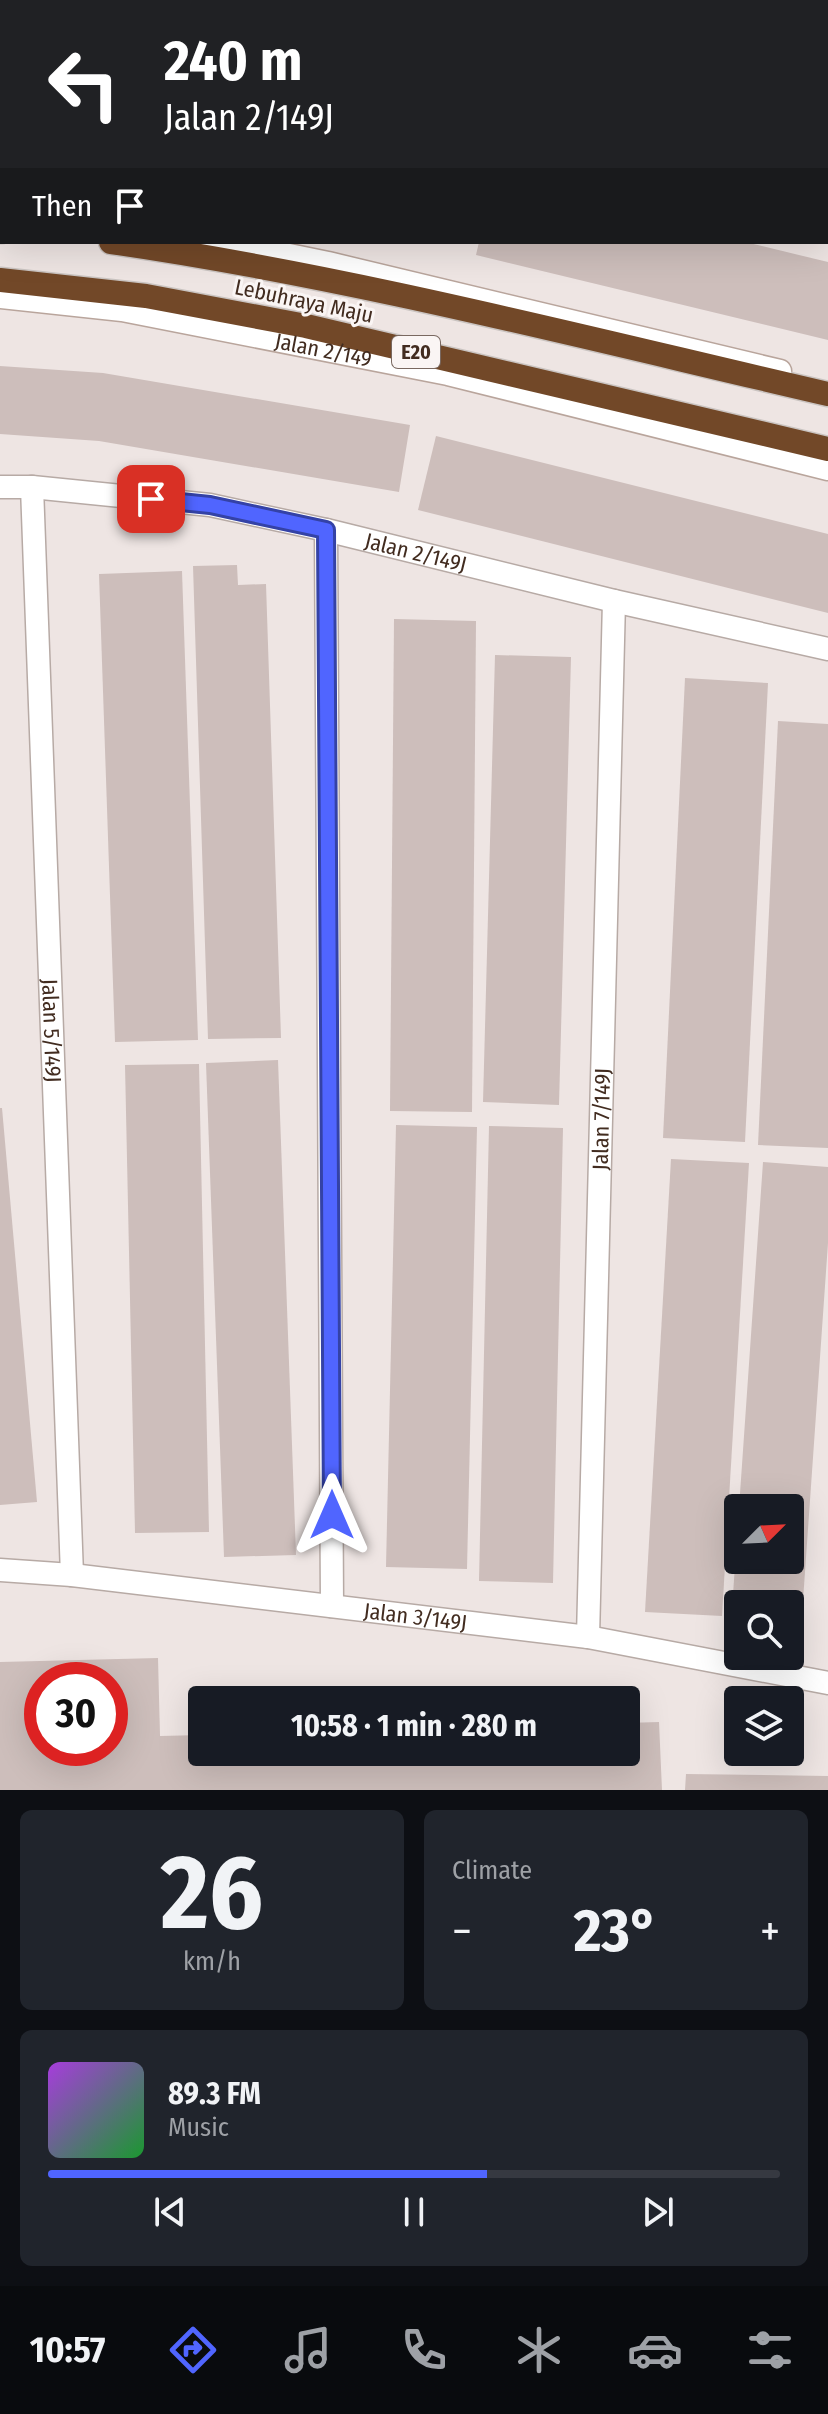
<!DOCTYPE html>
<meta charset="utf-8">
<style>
body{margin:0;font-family:"Fira Sans Condensed",sans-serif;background:#20242c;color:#f1f3f6;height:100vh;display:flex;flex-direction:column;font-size:30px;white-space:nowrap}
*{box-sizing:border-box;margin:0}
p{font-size:26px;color:#9ea1a6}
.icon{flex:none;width:44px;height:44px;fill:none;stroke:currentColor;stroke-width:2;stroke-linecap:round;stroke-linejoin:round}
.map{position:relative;height:1790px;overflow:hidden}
.sheet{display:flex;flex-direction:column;gap:20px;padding:20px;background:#0d0f14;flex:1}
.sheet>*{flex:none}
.guide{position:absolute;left:0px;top:0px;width:828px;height:244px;box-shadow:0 8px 32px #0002;background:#202124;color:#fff;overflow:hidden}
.needle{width:52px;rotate:66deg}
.controls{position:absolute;left:724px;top:1494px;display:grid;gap:16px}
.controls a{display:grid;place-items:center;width:80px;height:80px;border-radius:8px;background:#171b24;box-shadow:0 8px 32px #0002;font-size:40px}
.speed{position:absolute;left:24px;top:1662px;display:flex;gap:16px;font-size:40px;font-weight:700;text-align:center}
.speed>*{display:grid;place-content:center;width:104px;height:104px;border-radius:50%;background:#171b24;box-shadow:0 8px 32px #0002;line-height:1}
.speed .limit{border:12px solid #d22;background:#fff;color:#111}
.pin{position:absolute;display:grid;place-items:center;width:68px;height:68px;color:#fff;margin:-34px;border-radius:16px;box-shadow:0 4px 12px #0006}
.me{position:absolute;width:88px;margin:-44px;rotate:0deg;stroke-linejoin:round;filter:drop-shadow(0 0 6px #0008)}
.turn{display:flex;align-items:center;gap:28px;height:168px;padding:0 32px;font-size:36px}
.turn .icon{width:104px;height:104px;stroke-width:2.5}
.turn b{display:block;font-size:56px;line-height:68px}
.then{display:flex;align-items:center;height:76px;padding:0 32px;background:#0003;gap:16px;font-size:30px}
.big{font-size:60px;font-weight:700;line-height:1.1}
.sheet .widget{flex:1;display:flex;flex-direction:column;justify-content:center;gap:12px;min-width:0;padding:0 28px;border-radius:12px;background:#20242c}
.sheet .dial{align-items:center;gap:0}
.dial b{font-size:104px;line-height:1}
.song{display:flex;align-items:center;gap:24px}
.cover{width:96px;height:96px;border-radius:12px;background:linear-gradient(135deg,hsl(280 70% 55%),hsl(130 70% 35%))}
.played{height:8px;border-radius:4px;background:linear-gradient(90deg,#5065ff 60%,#363941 60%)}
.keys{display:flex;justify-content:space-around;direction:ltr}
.heat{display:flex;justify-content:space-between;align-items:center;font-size:44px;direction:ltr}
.sheet .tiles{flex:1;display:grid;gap:20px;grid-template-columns:1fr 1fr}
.widget:last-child{grid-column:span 2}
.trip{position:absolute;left:188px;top:1686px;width:452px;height:80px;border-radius:8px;background:#171b24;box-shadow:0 8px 32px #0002;font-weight:700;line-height:80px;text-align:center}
.dock{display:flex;height:128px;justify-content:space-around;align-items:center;background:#090b0e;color:#9ea1a6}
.dock .icon{width:56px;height:56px}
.dock .active{color:#5065ff}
.dock b{font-size:36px;color:#f1f3f6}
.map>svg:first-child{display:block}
.green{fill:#e2b9bd}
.building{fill:#cdbebb;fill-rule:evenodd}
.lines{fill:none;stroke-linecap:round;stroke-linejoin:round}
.minor-casing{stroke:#b7aaa5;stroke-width:25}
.secondary-casing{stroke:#b9a59c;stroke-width:25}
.motorway-casing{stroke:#cac4c1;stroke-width:27}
.minor{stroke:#fff;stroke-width:22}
.secondary{stroke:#fff;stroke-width:22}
.motorway{stroke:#724828;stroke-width:24}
.route-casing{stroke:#3442a6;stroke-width:20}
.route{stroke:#5065ff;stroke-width:14}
.labels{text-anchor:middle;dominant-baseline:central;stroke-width:6;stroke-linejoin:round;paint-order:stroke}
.shield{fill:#faf5f4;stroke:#796860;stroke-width:2}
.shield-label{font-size:20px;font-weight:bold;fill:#422c20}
.street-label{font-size:22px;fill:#422c20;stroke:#faf5f4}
</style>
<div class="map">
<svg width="828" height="1790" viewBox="0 0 828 1790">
<rect width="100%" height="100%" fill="#eee5e3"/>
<polygon class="green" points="153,0 528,0 529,2 154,2"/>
<g class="building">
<polygon points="479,242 745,242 828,262 828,340 476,255"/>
<polygon points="0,366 103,373 410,425 399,492 99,441 0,434"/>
<polygon points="436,436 828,534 828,613 418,510"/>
<polygon points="237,565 238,585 266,584 281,1038 208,1039 193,566"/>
<polygon points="182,571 198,1040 115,1042 99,574"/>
<polygon points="394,619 476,621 472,1112 390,1111"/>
<polygon points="495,655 571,657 559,1105 483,1102"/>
<polygon points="685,678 768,683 745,1142 663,1138"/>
<polygon points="778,721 828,724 828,1148 758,1145"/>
<polygon points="278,1060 296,1555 224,1557 206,1063"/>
<polygon points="199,1064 209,1532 135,1533 125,1065"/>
<polygon points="0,1108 2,1108 37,1502 0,1505"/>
<polygon points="396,1125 477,1127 467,1569 386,1567"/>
<polygon points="489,1126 563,1128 553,1583 479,1581"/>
<polygon points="671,1159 749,1163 722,1616 645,1612"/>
<polygon points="763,1162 828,1167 828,1243 801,1629 790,1628 790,1604 738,1604 738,1624 731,1623 736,1551 738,1551 738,1560 790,1560 790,1508 739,1508"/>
<path d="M158 1658 160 1736 202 1735V1752H626V1723L659 1722 662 1790H0V1662ZM42 1680H110V1748H42Z"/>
<polygon points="686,1774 828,1776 828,1790 685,1790"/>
</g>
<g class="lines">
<defs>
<g id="minor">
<polyline points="117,0 118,2"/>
<polyline points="541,0 542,2"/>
<polyline points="826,202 828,202"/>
<path id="s1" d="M0 487H32L210 505 326 530 614 601 828 649"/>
<path id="s2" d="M32 487 72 1575"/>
<polyline points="326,530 332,1606"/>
<path id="s3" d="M0 1570 72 1575 588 1637 828 1683"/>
<path id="s4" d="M588 1637 614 601"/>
</g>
<g id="secondary">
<polyline points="0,213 2,214"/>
<polyline points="205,242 255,248 328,263 780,371"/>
<path id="s5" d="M0 297 122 310 448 374 828 469"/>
</g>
<g id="motorway">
<polyline points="0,231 2,231"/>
<path d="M111 242C353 277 590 339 828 394"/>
<polyline points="0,280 146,296 306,326 828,449"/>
</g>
</defs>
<use href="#minor" class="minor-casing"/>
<use href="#secondary" class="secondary-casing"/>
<use href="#motorway" class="motorway-casing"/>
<use href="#minor" class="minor"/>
<use href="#secondary" class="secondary"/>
<use href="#motorway" class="motorway"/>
</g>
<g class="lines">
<defs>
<polyline id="route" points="151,499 210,505 326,530 332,1515"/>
</defs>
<use href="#route" class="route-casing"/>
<use href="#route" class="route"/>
</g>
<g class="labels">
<rect class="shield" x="392" y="336" width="48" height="32" rx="6"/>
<g class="shield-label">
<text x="416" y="352">E20</text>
</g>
<g class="street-label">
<text transform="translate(304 301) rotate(12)">Lebuhraya Maju</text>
<text stroke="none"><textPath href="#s5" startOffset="328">Jalan 2/149</textPath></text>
<text stroke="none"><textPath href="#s1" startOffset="422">Jalan 2/149J</textPath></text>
<text stroke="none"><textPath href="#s2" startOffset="544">Jalan 5/149J</textPath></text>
<text stroke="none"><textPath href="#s4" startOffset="518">Jalan 7/149J</textPath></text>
<text stroke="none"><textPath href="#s3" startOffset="418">Jalan 3/149J</textPath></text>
</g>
</g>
</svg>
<div class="controls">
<a><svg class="needle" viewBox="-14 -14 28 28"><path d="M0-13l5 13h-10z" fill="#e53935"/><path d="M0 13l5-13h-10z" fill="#9ea1a6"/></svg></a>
<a><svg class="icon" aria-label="search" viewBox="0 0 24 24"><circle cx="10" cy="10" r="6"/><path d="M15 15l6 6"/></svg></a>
<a><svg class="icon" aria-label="layers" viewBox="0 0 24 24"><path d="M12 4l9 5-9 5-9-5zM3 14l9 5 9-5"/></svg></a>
</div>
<div class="speed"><div class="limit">30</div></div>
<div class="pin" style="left:151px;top:499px;background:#d93025"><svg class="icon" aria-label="arrive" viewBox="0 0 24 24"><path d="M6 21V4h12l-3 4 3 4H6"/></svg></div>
<svg class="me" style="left:332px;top:1515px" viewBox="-20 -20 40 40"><path d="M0-17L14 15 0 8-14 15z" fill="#5065ff" stroke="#fff" stroke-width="4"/></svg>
<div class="trip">10:58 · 1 min · 280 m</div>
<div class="guide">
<div class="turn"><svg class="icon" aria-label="left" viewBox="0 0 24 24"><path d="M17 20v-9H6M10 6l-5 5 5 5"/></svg><div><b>240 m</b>Jalan 2/149J</div></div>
<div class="then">Then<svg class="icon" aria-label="arrive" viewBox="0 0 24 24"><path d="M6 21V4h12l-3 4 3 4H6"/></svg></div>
</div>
</div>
<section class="sheet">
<div class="tiles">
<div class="widget dial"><b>26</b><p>km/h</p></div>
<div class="widget"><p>Climate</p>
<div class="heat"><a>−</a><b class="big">23°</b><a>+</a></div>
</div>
<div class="widget">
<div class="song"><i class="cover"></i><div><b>89.3 FM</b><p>Music</p></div></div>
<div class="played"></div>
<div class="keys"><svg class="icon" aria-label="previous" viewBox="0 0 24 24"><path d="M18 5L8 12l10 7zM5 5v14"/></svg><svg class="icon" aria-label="pause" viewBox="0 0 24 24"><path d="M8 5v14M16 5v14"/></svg><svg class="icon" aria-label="next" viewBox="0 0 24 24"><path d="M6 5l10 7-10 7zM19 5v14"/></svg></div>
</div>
</div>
</section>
<nav class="dock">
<b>10:57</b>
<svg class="icon active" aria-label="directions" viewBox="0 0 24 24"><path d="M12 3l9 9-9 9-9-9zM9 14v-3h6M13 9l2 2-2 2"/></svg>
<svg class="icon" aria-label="music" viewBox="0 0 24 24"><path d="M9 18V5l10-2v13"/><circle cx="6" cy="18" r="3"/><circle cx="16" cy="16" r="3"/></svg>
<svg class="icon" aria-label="phone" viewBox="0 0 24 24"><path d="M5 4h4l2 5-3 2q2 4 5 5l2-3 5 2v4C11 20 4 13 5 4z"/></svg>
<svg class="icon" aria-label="climate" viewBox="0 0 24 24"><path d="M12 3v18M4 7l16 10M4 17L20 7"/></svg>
<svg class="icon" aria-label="car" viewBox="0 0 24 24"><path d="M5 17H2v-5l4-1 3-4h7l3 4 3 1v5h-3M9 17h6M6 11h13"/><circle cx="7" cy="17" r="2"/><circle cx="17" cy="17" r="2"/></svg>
<svg class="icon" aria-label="filters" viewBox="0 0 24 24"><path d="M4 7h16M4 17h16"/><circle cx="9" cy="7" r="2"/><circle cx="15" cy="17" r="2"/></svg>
</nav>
